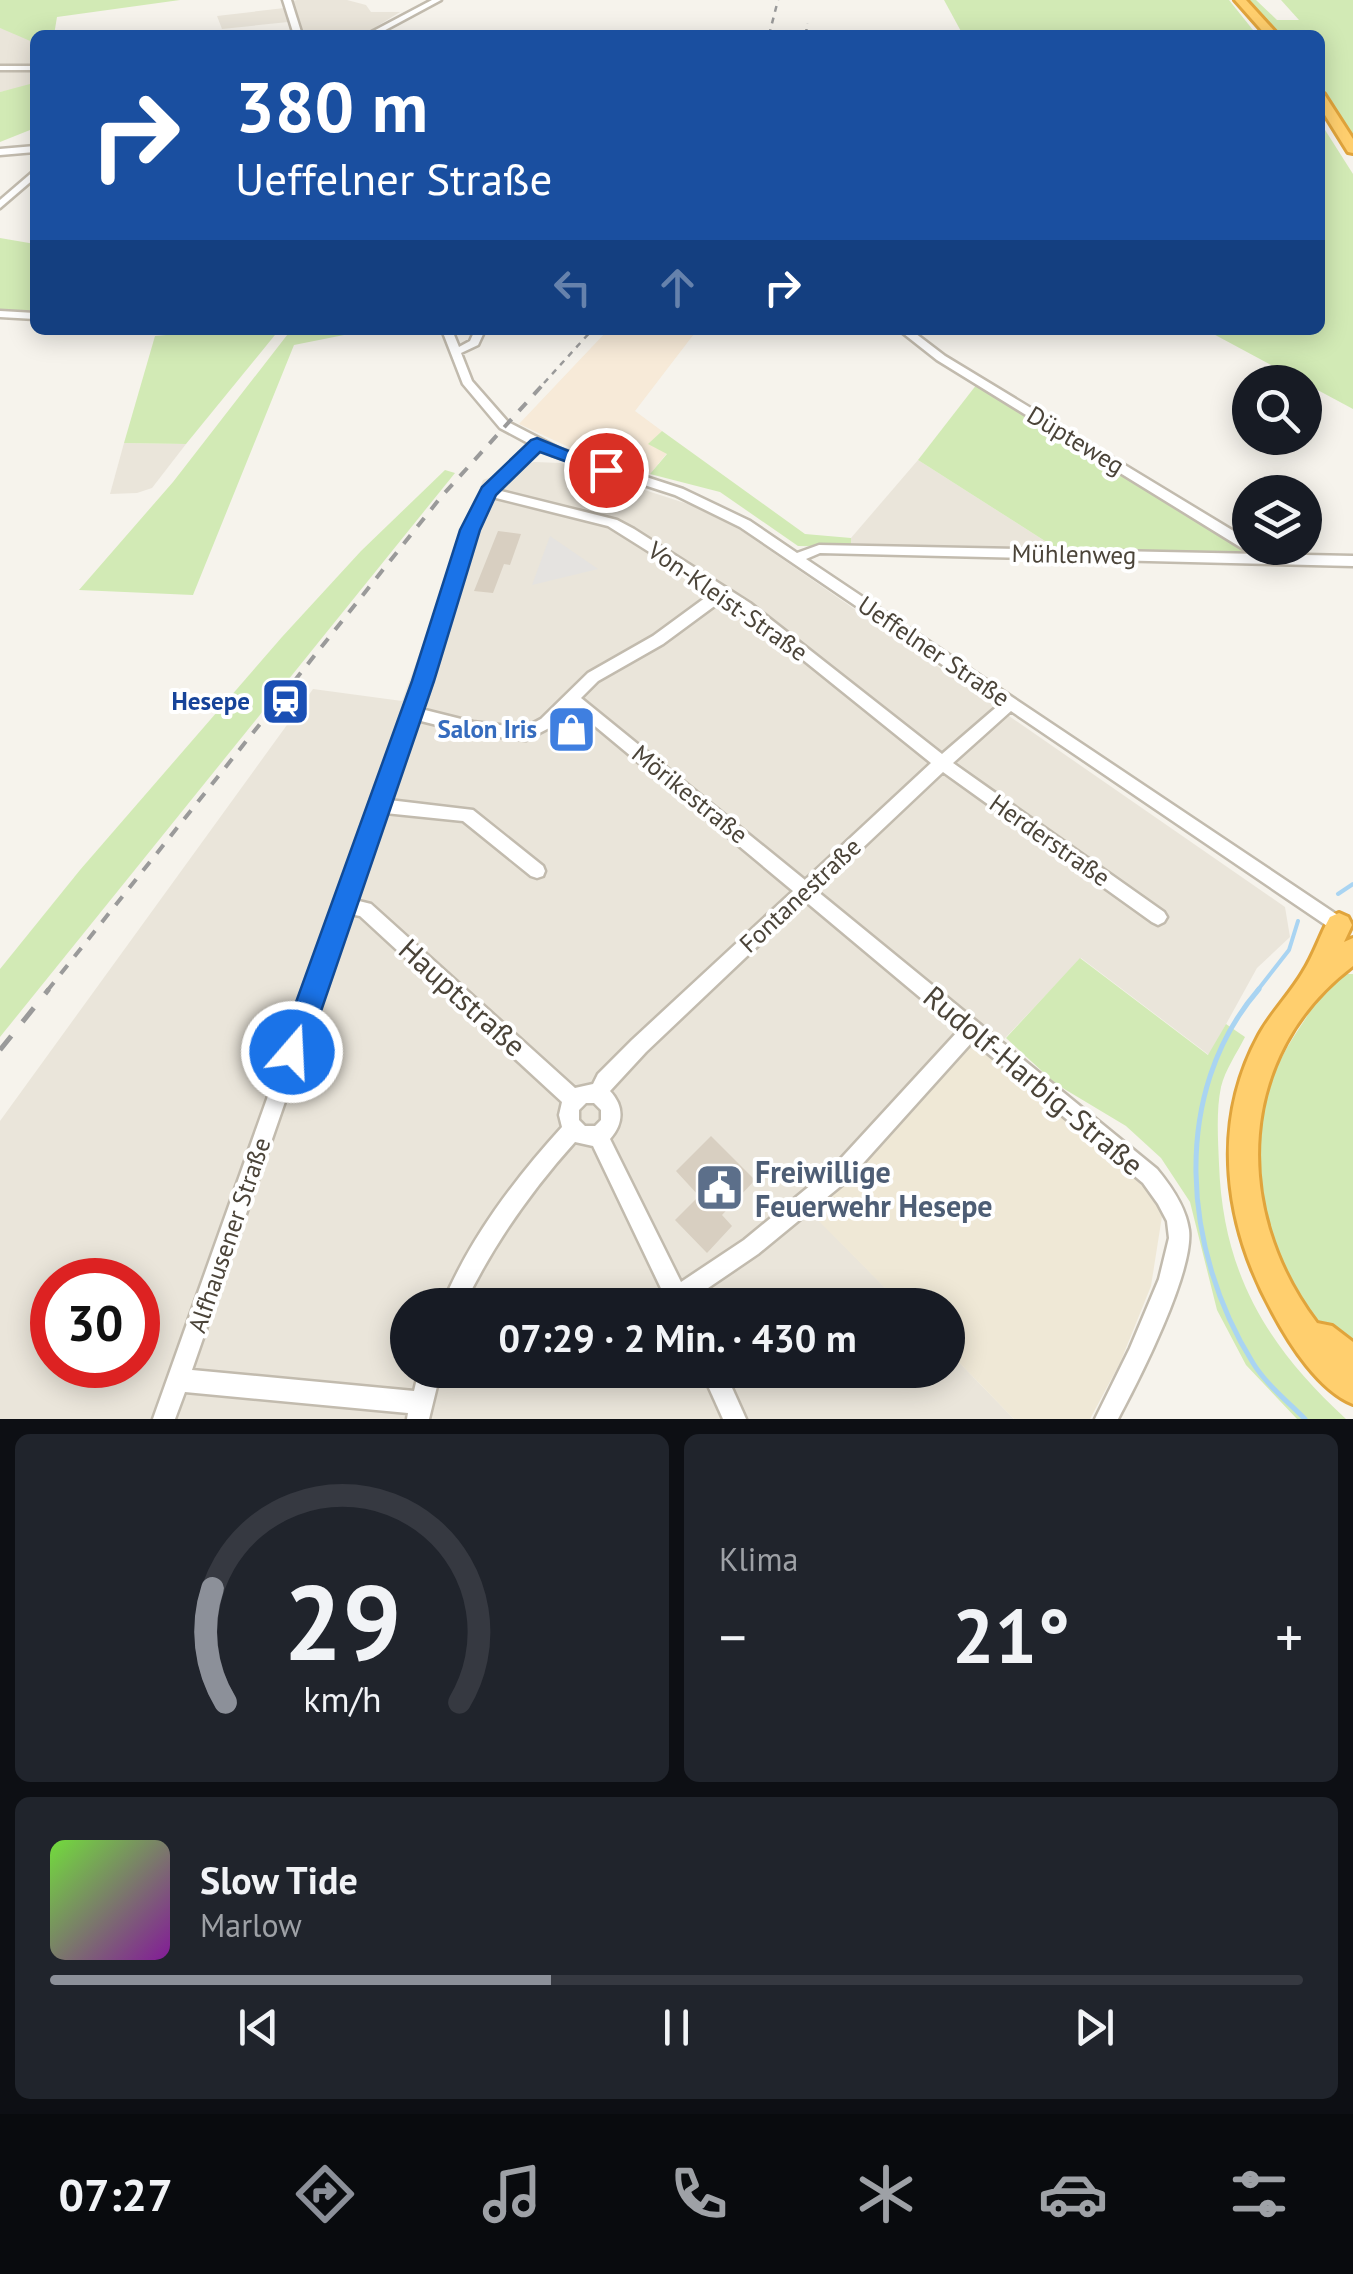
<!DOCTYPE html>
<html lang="de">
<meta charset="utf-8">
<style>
body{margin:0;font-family:"PT Sans",sans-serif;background:#20242c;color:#f1f3f6;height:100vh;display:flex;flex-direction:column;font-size:38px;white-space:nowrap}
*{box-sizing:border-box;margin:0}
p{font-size:32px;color:#9ea1a6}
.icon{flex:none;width:55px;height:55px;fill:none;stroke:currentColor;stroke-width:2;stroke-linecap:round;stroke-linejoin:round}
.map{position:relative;height:1419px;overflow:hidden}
.details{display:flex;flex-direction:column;gap:15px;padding:15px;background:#0d0f14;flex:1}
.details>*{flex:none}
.hud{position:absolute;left:30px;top:30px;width:1295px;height:305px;border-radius:15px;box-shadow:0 5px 25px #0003;background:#1a4fa0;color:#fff;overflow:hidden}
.controls{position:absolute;left:1232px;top:365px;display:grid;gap:20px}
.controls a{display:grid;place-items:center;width:90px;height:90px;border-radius:50%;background:#171b24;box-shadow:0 5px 25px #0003;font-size:50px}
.speed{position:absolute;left:30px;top:1258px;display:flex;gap:20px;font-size:50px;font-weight:700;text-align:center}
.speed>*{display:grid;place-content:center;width:130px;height:130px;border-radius:50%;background:#171b24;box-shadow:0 5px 25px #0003;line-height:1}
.speed .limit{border:15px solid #d22;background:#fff;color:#111}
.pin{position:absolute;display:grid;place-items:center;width:85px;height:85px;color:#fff;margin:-42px;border:5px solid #fff;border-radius:50%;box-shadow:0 2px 10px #0007}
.me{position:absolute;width:110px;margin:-55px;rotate:19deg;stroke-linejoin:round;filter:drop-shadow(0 0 8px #0008)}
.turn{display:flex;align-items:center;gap:35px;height:210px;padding:0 40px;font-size:45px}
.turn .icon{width:130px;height:130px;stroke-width:2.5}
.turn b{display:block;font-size:70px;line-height:85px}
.lanes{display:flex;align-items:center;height:95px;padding:0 40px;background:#0003;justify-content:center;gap:50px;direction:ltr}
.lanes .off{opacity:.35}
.big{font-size:75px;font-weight:700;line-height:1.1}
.details .card{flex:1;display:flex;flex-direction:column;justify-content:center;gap:15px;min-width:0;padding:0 35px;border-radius:15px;background:#20242c}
.details .dial{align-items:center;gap:0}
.dial svg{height:260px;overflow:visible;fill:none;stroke:#363941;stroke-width:7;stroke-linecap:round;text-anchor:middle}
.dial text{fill:#f1f3f6;stroke:none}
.song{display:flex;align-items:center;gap:30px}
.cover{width:120px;height:120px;border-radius:15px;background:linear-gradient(135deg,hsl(100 70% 55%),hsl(290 70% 35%))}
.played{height:10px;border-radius:5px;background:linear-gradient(90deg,#8c9099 40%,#363941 40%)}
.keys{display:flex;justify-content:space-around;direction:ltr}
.heat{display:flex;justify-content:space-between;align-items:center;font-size:55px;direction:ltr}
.details .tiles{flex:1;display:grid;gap:15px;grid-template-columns:1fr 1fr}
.card:last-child{grid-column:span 2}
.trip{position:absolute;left:390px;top:1288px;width:575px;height:100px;border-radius:50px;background:#171b24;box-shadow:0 5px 25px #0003;font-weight:700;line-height:100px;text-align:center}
.dock{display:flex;height:160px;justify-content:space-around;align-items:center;background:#090b0e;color:#9ea1a6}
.dock .icon{width:70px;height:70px}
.dock .on{color:#8c9099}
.dock b{font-size:45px;color:#f1f3f6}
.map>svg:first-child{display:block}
.residential{fill:#eae5da;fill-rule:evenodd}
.commercial{fill:#f7ead8}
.education{fill:#efe8d6}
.green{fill:#d2eab5}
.parking{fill:#e5e3e0}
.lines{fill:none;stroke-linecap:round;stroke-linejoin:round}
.stream-far1{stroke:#a9d4f2;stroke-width:4}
.stream{stroke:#a9d4f2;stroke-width:5}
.building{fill:#d8cfc1}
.minor-casing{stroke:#c2bbae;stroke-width:5}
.highway-casing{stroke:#e0a43c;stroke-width:6}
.minor{fill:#fff;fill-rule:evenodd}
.highway{fill:#ffcf6e;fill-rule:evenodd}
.rail-far2{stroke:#9a9a9a;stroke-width:2.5;stroke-dasharray:6 6;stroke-linecap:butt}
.rail-far1{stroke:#9a9a9a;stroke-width:4;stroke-dasharray:11 11;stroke-linecap:butt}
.rail{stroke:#9a9a9a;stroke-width:5;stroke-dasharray:18 18;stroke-linecap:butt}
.route{fill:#1a73e8;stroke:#114b97;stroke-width:2.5}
.labels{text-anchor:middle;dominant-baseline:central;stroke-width:8;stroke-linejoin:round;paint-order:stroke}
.street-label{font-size:25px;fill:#4b4439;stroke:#fff}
.transit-label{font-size:25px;font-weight:bold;fill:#164399;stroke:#fff;text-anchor:end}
.shop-label{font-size:25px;font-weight:bold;fill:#366cbe;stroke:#fff;text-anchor:end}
.near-street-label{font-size:30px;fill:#4b4439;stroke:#fff}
.near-service-label{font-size:30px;font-weight:bold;fill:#4e5e75;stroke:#fff;text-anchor:start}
</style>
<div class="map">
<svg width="1353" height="1419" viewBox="0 0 1353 1419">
<rect width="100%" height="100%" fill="#f6f3ec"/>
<g class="residential">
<polygon points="297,0 347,0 366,5 371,12 400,12 363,35 291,35 288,22 222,29 217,16 293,7 293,1"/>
<polygon points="0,28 54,35 35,35 35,85 0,92"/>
<polygon points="124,443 186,444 152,488 137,493 110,494"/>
<polygon points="918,460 1059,550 851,547 851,538"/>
<path d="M534 462 561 463 691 505 739 529 1285 907 1290 937 1257 968 1209 1055 1081 958 990 1054 979 1045 968 1050 848 1181 812 1213 902 1305H408V1370H948V1351L1014 1419H0V1121L313 689 402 701 483 480ZM52 1280H138V1365H52Z"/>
</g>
<polygon class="commercial" points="608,330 697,330 635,411 662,431 649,444 667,453 650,474 586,455 519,424"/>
<polygon class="education" points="979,1045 1160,1201 1163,1210 1151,1286 1120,1363 1090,1419 1014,1419 948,1351 948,1305 902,1305 811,1213 848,1181 968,1050"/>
<g class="green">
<polygon points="0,0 180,0 57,17 54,35 35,35 35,43 0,28"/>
<polygon points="944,0 1229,0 1257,35 963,35"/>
<polygon points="1247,0 1256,0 1277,20 1299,20 1281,0 1353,0 1353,138 1320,92 1320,35 1276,35"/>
<polygon points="30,84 35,85 35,128 0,142 0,92"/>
<polygon points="1320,122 1353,174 1353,409 1206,330 1320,330"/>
<polygon points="0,238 35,244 35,304 27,314 0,313"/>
<polygon points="221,330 279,330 186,444 124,443 155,336"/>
<polygon points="291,330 369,330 294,345 193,595 79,590 173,482"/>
<polygon points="977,384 1256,555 1059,550 918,460"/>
<polygon points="662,431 805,534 851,538 851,547 798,546 720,492 650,474 667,454 648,444"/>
<polygon points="445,470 455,473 0,1037 0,969 80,870 282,637 361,551"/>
<path d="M1080 958 1208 1055 1226 1024 1245 1037C1237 1053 1225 1070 1221 1087 1216 1110 1218 1140 1219 1164 1223 1274 1267 1346 1346 1419H1297L1246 1365 1217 1310 1190 1202 1161 1158 1126 1126 1056 1084 1006 1038Z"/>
<path d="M1343 974H1353V1346C1333 1333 1307 1317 1295 1296 1272 1258 1253 1194 1254 1149 1255 1108 1277 1061 1300 1027 1313 1008 1323 987 1343 974Z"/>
</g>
<polygon class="parking" points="550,536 598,569 532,585"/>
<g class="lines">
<g class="stream-far1">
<polyline points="1338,894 1353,884"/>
<polyline points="1257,991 1289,950 1298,921"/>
</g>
<path class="stream" d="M1259 989C1169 1093 1183 1251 1253 1363 1266 1384 1287 1401 1305 1419"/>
</g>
<g class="building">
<polygon points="498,531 521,534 510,565 504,564 493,593 474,591"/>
<polygon points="711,1136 755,1180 722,1215 732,1226 707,1253 675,1220 699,1196 676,1171"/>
</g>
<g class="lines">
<defs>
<g id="minor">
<polygon points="283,0 291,0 302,35 294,35"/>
<polygon points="432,0 441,0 376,35 366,35"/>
<rect x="0" y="66" width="35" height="4"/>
<polygon points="35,146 35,152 0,155 0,149"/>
<polygon points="35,170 35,178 0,208 0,200"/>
<polygon points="0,311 35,313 35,319 0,317"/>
<path d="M442 330H452L459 347 470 341 475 330H485L478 345 461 353 472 381 508 422 560 449 683 489 750 521 797 553 819 545 1353 556V566L820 553 806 559 1345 920 1348 925 1345 930 1339 933 1333 930 1011 711 953 763 1164 912 1167 917 1164 922 1158 925 1152 922 943 772 817 891 1157 1169C1171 1186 1186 1207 1189 1230 1194 1272 1139 1380 1118 1419H1095L1130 1348 1159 1279 1169 1238 1167 1221 1158 1204 1143 1183 973 1041 848 1180 758 1254 689 1301V1305H669L593 1146 575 1142C531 1191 493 1245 464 1305H442C470 1238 514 1180 562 1127L559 1115 562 1102 360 916 350 914 192 1370 414 1391 419 1370H441L429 1419H407L408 1413 185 1392 175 1419H153L416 681 463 530 484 489 530 444 500 428 463 384ZM540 448 552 455 675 495 740 527 1000 704 942 754 750 603 634 529 617 520 497 490ZM492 497 608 526 713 592 653 636 588 673 541 719 524 728 473 722 421 709 477 530ZM724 599 740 609 931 763 805 880 581 698 598 681 663 644ZM572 707 793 891 632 1040 598 1074 593 1084 575 1088 371 904 355 900 385 813 463 821 531 876 537 878 543 876 545 871 543 866 473 810 389 800 417 720 473 734 526 740 551 727ZM805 901 959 1030 834 1166 744 1240 681 1282 610 1139C624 1123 624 1106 610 1091L646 1052ZM586 1103H594L601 1110V1120L595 1126H585L579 1120V1110Z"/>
<polygon points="899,330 911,330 945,356 1250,541 1250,548 1256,548 1250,551 1245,550 937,360"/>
<polygon points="701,1370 724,1370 746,1419 723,1419"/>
</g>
<g id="highway">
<polygon points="1235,0 1246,0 1278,35 1266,35"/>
<polygon points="1320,93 1324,94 1353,139 1353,153 1348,152 1320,107"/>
<path d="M1339 913 1348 917 1352 925 1344 942 1353 938V966C1236 1054 1231 1210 1317 1323L1332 1326 1353 1342V1404C1319 1390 1290 1345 1273 1313 1225 1227 1210 1125 1259 1035 1271 1013 1290 994 1303 972 1314 955 1320 935 1330 917Z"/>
</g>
</defs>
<use href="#minor" class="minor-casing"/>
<use href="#highway" class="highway-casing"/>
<use href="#minor" class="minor"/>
<use href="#highway" class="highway"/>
<g class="rail-far2">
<polyline points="769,35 778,0"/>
<polyline points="806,35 807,23"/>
<polyline points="544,383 592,330"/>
</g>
<polyline class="rail-far1" points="47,991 441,497 547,380"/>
<polyline class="rail" points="0,1050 49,989"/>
</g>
<polygon class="route" points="537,438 615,470 606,476 540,452 496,495 480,530 434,681 307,1052 303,1062 292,1066 282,1062 278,1052 412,681 460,530 482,487 531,440"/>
<defs>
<symbol id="station-square" viewBox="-11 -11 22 22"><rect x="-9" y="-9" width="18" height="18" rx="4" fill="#1a4fb4" stroke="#fff"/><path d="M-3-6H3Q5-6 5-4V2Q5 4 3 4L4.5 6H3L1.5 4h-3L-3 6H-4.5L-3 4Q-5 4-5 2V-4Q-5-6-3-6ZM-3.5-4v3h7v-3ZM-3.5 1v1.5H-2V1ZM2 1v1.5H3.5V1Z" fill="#fff"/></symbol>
<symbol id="shop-square" viewBox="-11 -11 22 22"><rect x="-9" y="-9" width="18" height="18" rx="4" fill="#3f7fe0" stroke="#fff"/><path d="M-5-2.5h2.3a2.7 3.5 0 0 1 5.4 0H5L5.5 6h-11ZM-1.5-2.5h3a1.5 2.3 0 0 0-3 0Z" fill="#fff"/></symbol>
<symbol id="civic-square" viewBox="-11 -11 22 22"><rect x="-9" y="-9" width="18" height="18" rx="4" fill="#5c6f8a" stroke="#fff"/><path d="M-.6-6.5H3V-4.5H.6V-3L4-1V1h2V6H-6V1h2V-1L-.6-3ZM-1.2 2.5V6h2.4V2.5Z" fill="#fff"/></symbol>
</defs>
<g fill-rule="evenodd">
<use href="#station-square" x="258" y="674" width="55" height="55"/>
<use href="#shop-square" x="544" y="702" width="55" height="55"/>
<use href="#civic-square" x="692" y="1160" width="55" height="55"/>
</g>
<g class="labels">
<g class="street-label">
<text transform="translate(1076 440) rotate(31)">Düpteweg</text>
<text transform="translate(1074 554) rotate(1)">Mühlenweg</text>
<text transform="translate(728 601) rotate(35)">Von-Kleist-Straße</text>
<text transform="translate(934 651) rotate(34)">Ueffelner Straße</text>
<text transform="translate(690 794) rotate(39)">Mörikestraße</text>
<text transform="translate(1050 840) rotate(35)">Herderstraße</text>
<text transform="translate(800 895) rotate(-43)">Fontanestraße</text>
<text transform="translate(229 1235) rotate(-71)">Alfhausener Straße</text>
</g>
<g class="transit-label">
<text x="250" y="701">Hesepe</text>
</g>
<g class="shop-label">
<text x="537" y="729">Salon Iris</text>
</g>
<g class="near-street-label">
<text transform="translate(463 997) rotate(42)">Hauptstraße</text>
<text transform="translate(1034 1080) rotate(40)">Rudolf-Harbig-Straße</text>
</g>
<g class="near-service-label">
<text x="755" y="1171">Freiwillige<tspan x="755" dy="34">Feuerwehr Hesepe</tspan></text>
</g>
</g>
</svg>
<div class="controls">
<a><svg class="icon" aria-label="search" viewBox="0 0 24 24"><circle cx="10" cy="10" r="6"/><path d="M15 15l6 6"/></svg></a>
<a><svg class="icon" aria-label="layers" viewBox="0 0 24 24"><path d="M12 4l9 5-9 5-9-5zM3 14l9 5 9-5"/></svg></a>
</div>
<div class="speed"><div class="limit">30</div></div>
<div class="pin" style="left:606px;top:470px;background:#d93025"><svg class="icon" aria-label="arrive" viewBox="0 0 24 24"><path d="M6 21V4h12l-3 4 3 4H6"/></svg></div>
<svg class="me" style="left:292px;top:1052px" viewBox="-20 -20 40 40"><circle r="17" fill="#1a73e8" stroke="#fff" stroke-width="3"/><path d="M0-11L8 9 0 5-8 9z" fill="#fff"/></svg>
<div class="trip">07:29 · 2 Min. · 430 m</div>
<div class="hud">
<div class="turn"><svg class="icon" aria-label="right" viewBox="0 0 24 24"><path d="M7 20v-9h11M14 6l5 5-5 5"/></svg><div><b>380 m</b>Ueffelner Straße</div></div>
<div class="lanes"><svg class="icon off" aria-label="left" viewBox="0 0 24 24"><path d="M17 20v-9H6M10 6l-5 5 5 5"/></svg><svg class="icon off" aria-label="ahead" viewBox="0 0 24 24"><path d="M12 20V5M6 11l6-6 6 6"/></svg><svg class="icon" aria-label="right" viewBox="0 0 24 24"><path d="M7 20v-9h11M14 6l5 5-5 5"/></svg></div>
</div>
</div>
<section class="details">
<div class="tiles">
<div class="card dial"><svg viewBox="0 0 100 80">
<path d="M14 69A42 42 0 1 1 86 69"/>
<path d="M14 69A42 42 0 0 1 10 34" stroke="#8c9099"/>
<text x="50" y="56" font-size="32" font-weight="700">29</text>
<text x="50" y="72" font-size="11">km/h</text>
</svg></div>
<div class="card"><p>Klima</p>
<div class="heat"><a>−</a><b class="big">21°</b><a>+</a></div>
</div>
<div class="card">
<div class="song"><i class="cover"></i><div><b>Slow Tide</b><p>Marlow</p></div></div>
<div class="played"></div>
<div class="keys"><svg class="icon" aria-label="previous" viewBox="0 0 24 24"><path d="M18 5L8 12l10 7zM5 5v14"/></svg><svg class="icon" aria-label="pause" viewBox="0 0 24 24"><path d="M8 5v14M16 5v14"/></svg><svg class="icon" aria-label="next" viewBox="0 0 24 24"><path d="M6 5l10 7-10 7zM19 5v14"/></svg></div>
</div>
</div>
</section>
<nav class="dock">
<b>07:27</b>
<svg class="icon on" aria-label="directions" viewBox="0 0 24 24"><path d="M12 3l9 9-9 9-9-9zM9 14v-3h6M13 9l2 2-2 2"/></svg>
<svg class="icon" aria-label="music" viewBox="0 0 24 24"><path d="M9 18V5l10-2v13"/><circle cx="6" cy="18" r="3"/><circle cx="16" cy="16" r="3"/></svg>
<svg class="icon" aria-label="phone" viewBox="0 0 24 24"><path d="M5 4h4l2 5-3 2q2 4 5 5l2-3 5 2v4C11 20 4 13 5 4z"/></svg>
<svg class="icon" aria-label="climate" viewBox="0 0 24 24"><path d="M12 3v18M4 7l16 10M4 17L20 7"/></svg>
<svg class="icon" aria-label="car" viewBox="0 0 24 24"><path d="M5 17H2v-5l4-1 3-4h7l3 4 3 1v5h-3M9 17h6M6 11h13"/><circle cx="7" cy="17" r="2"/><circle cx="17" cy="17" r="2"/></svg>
<svg class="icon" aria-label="filters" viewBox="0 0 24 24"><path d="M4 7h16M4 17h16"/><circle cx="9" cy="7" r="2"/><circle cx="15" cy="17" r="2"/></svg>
</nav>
